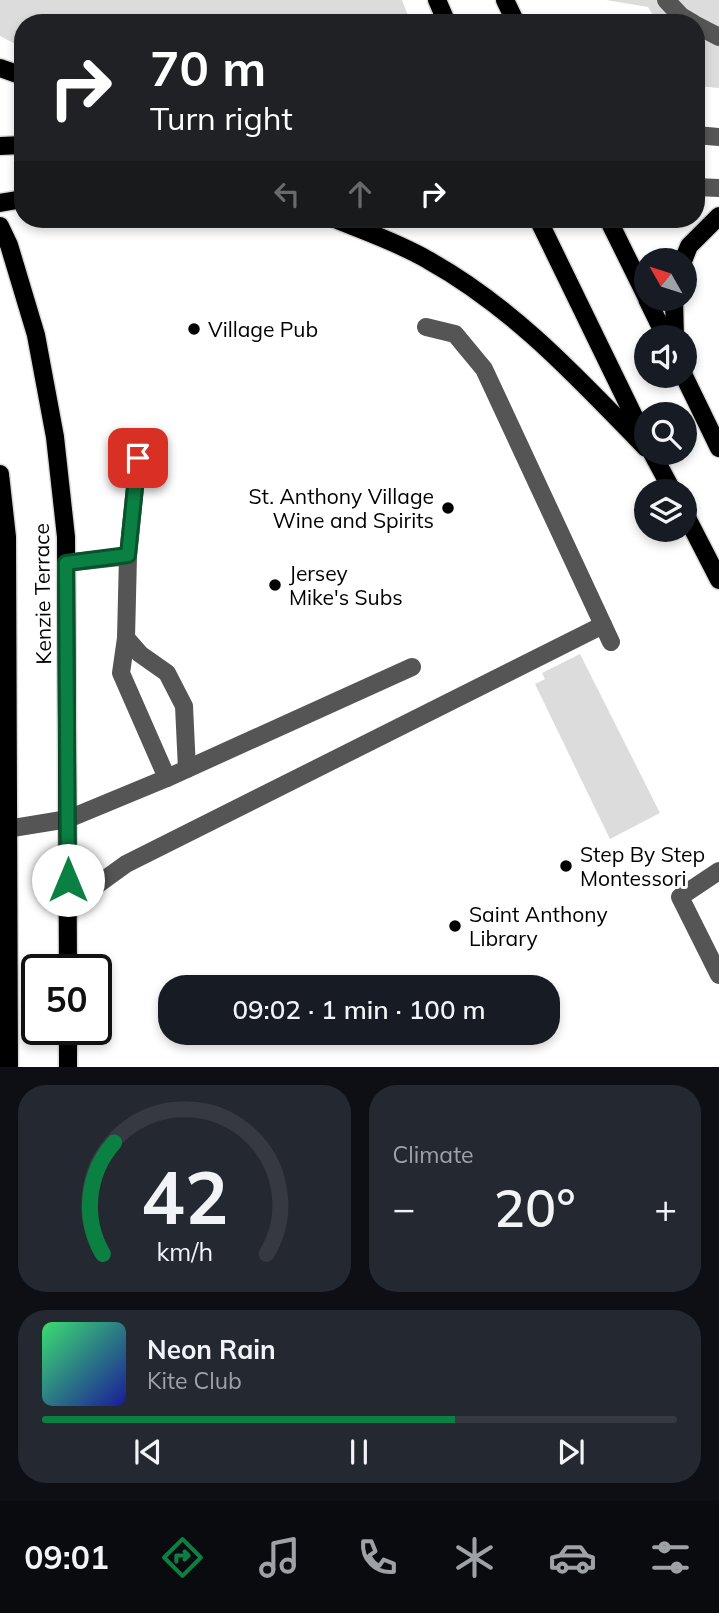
<!DOCTYPE html>
<meta charset="utf-8">
<style>
body{margin:0;font-family:Mulish,sans-serif;background:#242831;color:#f1f3f6;height:100vh;display:flex;flex-direction:column;font-size:26px;white-space:nowrap}
*{box-sizing:border-box;margin:0}
p{font-size:23px;color:#9ea1a6}
.icon{flex:none;width:38px;height:38px;fill:none;stroke:currentColor;stroke-width:2;stroke-linecap:round;stroke-linejoin:round}
.map{position:relative;height:1067px;overflow:hidden}
.sheet{display:flex;flex-direction:column;gap:18px;padding:18px;background:#0d0f14;flex:1}
.sheet>*{flex:none}
.top-card{position:absolute;left:14px;top:14px;width:691px;height:214px;border-radius:28px;box-shadow:0 4px 10px #0003;background:#202124;color:#fff;overflow:hidden}
.needle{width:46px;rotate:309deg}
.controls{position:absolute;left:634px;top:248px;display:grid;gap:14px}
.controls a{display:grid;place-items:center;width:63px;height:63px;border-radius:50%;background:#171b24;box-shadow:0 4px 10px #0003;font-size:35px}
.speed{position:absolute;left:21px;top:954px;display:flex;gap:14px;font-size:35px;font-weight:700;text-align:center}
.speed>*{display:grid;place-content:center;width:91px;height:91px;border-radius:50%;background:#171b24;box-shadow:0 4px 10px #0003;line-height:1}
.speed .limit{border:4px solid #111;border-radius:10px;background:#fff;color:#111}
.pin{position:absolute;display:grid;place-items:center;width:60px;height:60px;color:#fff;margin:-30px;border-radius:14px;box-shadow:0 4px 10px #0006}
.me{position:absolute;width:77px;margin:-38px;rotate:0deg;stroke-linejoin:round;filter:drop-shadow(0 0 5px #0008)}
.turn{display:flex;align-items:center;gap:24px;height:147px;padding:0 21px;font-size:32px}
.turn .icon{width:91px;height:91px;stroke-width:2.5}
.turn b{display:block;font-size:49px;line-height:60px}
.lanes{display:flex;align-items:center;height:66px;padding:0 21px;background:#0003;justify-content:center;gap:35px;direction:ltr}
.lanes .off{opacity:.35}
.big{font-size:52px;font-weight:600;line-height:1.1}
.sheet .card{flex:1;display:flex;flex-direction:column;justify-content:center;gap:10px;min-width:0;padding:0 24px;border-radius:28px;background:#242831}
.sheet .dial{align-items:center;gap:0}
.dial svg{height:182px;overflow:visible;fill:none;stroke:#363941;stroke-width:7;stroke-linecap:round;text-anchor:middle}
.dial text{fill:#f1f3f6;stroke:none}
.song{display:flex;align-items:center;gap:21px}
.cover{width:84px;height:84px;border-radius:10px;background:linear-gradient(135deg,hsl(140 70% 55%),hsl(240 70% 35%))}
.played{height:7px;border-radius:4px;background:linear-gradient(90deg,#0b8043 65%,#363941 65%)}
.keys{display:flex;justify-content:space-around;direction:ltr}
.heat{display:flex;justify-content:space-between;align-items:center;font-size:38px;direction:ltr}
.sheet .tiles{flex:1;display:grid;gap:18px;grid-template-columns:1fr 1fr}
.card:last-child{grid-column:span 2}
.trip{position:absolute;left:158px;top:975px;width:402px;height:70px;border-radius:28px;background:#171b24;box-shadow:0 4px 10px #0003;font-weight:600;line-height:70px;text-align:center}
.menu{display:flex;height:112px;justify-content:space-around;align-items:center;background:#090b0e;color:#9ea1a6}
.menu .icon{width:49px;height:49px}
.menu .selected{color:#0b8043}
.menu b{font-size:32px;color:#f1f3f6}
.map>svg:first-child{display:block}
.green{fill:#dcdcdc}
.lines{fill:none;stroke-linecap:round;stroke-linejoin:round}
.major-casing{stroke:#dbdbdb;stroke-width:21}
.minor{stroke:#555;stroke-width:18}
.major{stroke:#000;stroke-width:18}
.route-casing{stroke:#07532c;stroke-width:18}
.route{stroke:#0b8043;stroke-width:12}
.poi-dot{fill:#000;stroke:#fff;stroke-width:2.5}
.labels{text-anchor:middle;dominant-baseline:central;stroke-width:6;stroke-linejoin:round;paint-order:stroke}
.poi-label{font-size:21px;fill:#000;stroke:#fff;text-anchor:start}
.street-label{font-size:21px;fill:#000;stroke:#fff}
</style>
<div class="map">
<svg width="719" height="1067" viewBox="0 0 719 1067">
<rect width="100%" height="100%" fill="#fff"/>
<g class="green">
<polygon points="0,0 402,0 411,23 23,23 23,48 0,36"/>
<polygon points="606,0 719,0 719,88 697,86 696,23 658,23 648,7"/>
<polygon points="580,654 660,813 610,839 535,684 545,679 542,673"/>
</g>
<g class="lines">
<defs>
<g id="major">
<polyline points="437,0 447,23"/>
<polyline points="505,0 516,23"/>
<polyline points="0,68 23,76"/>
<polyline points="0,146 23,145"/>
<polyline points="0,203 23,199"/>
<path d="M335 219C366 232 399 243 428 260 513 307 578 378 646 448"/>
<polyline points="538,219 645,439"/>
<polyline points="608,219 646,296"/>
<polyline points="0,226 9,245 36,335 55,437 66,537 68,970"/>
<polyline points="683,261 689,246 719,216"/>
<polyline points="647,299 666,338"/>
<polyline points="674,299 675,338"/>
<polyline points="684,376 719,448"/>
<polyline points="652,453 673,492"/>
<polyline points="0,474 7,537 9,1067"/>
<polyline points="684,512 719,580"/>
<polyline points="68,1067 68,1029"/>
</g>
</defs>
<use href="#major" class="major-casing"/>
<g class="minor">
<polyline points="666,0 681,16 693,23"/>
<polyline points="696,25 719,37"/>
<polyline points="696,135 719,137"/>
<polyline points="696,187 719,188"/>
<polyline points="426,327 455,334 484,369 611,642"/>
<polyline points="66,563 128,556"/>
<polyline points="126,638 140,654 167,673 184,706 187,769"/>
<polyline points="167,778 412,667"/>
<polyline points="0,830 68,819 167,778 121,673 126,638 128,556 138,458"/>
<polyline points="719,871 680,897 719,975"/>
<polyline points="68,906 126,864 603,625"/>
</g>
<use href="#major" class="major"/>
</g>
<g class="lines">
<defs>
<polyline id="route" points="68,880 66,563 128,555 138,458"/>
</defs>
<use href="#route" class="route-casing"/>
<use href="#route" class="route"/>
</g>
<g class="poi-dot">
<circle cx="194" cy="329" r="7"/>
<circle cx="448" cy="508" r="7"/>
<circle cx="275" cy="585" r="7"/>
<circle cx="566" cy="866" r="7"/>
<circle cx="455" cy="926" r="7"/>
</g>
<g class="labels">
<g class="poi-label">
<text x="208" y="329">Village Pub</text>
<text x="434" y="496" text-anchor="end">St. Anthony Village<tspan x="434" dy="24">Wine and Spirits</tspan></text>
<text x="289" y="573">Jersey<tspan x="289" dy="24">Mike's Subs</tspan></text>
<text x="580" y="854">Step By Step<tspan x="580" dy="24">Montessori</tspan></text>
<text x="469" y="914">Saint Anthony<tspan x="469" dy="24">Library</tspan></text>
</g>
<g class="street-label">
<text transform="translate(42 594) rotate(-91)">Kenzie Terrace</text>
</g>
</g>
</svg>
<div class="controls">
<a><svg class="needle" viewBox="-14 -14 28 28"><path d="M0-13l5 13h-10z" fill="#e53935"/><path d="M0 13l5-13h-10z" fill="#9ea1a6"/></svg></a>
<a><svg class="icon" aria-label="sound" viewBox="0 0 24 24"><path d="M4 9h4l5-4v14l-5-4H4zM17 9q2 3 0 6"/></svg></a>
<a><svg class="icon" aria-label="search" viewBox="0 0 24 24"><circle cx="10" cy="10" r="6"/><path d="M15 15l6 6"/></svg></a>
<a><svg class="icon" aria-label="layers" viewBox="0 0 24 24"><path d="M12 4l9 5-9 5-9-5zM3 14l9 5 9-5"/></svg></a>
</div>
<div class="speed"><div class="limit">50</div></div>
<div class="pin" style="left:138px;top:458px;background:#d93025"><svg class="icon" aria-label="arrive" viewBox="0 0 24 24"><path d="M6 21V4h12l-3 4 3 4H6"/></svg></div>
<svg class="me" style="left:68px;top:880px" viewBox="-20 -20 40 40"><circle r="19" fill="#fff"/><path d="M0-13L10 11 0 6-10 11z" fill="#0b8043"/></svg>
<div class="trip">09:02 · 1 min · 100 m</div>
<div class="top-card">
<div class="turn"><svg class="icon" aria-label="right" viewBox="0 0 24 24"><path d="M7 20v-9h11M14 6l5 5-5 5"/></svg><div><b>70 m</b>Turn right</div></div>
<div class="lanes"><svg class="icon off" aria-label="left" viewBox="0 0 24 24"><path d="M17 20v-9H6M10 6l-5 5 5 5"/></svg><svg class="icon off" aria-label="ahead" viewBox="0 0 24 24"><path d="M12 20V5M6 11l6-6 6 6"/></svg><svg class="icon" aria-label="right" viewBox="0 0 24 24"><path d="M7 20v-9h11M14 6l5 5-5 5"/></svg></div>
</div>
</div>
<section class="sheet">
<div class="tiles">
<div class="card dial"><svg viewBox="0 0 100 80">
<path d="M14 69A42 42 0 1 1 86 69"/>
<path d="M14 69A42 42 0 0 1 19 20" stroke="#0b8043"/>
<text x="50" y="56" font-size="32" font-weight="700">42</text>
<text x="50" y="72" font-size="11">km/h</text>
</svg></div>
<div class="card"><p>Climate</p>
<div class="heat"><a>−</a><b class="big">20°</b><a>+</a></div>
</div>
<div class="card">
<div class="song"><i class="cover"></i><div><b>Neon Rain</b><p>Kite Club</p></div></div>
<div class="played"></div>
<div class="keys"><svg class="icon" aria-label="previous" viewBox="0 0 24 24"><path d="M18 5L8 12l10 7zM5 5v14"/></svg><svg class="icon" aria-label="pause" viewBox="0 0 24 24"><path d="M8 5v14M16 5v14"/></svg><svg class="icon" aria-label="next" viewBox="0 0 24 24"><path d="M6 5l10 7-10 7zM19 5v14"/></svg></div>
</div>
</div>
</section>
<nav class="menu">
<b>09:01</b>
<svg class="icon selected" aria-label="directions" viewBox="0 0 24 24"><path d="M12 3l9 9-9 9-9-9zM9 14v-3h6M13 9l2 2-2 2"/></svg>
<svg class="icon" aria-label="music" viewBox="0 0 24 24"><path d="M9 18V5l10-2v13"/><circle cx="6" cy="18" r="3"/><circle cx="16" cy="16" r="3"/></svg>
<svg class="icon" aria-label="phone" viewBox="0 0 24 24"><path d="M5 4h4l2 5-3 2q2 4 5 5l2-3 5 2v4C11 20 4 13 5 4z"/></svg>
<svg class="icon" aria-label="climate" viewBox="0 0 24 24"><path d="M12 3v18M4 7l16 10M4 17L20 7"/></svg>
<svg class="icon" aria-label="car" viewBox="0 0 24 24"><path d="M5 17H2v-5l4-1 3-4h7l3 4 3 1v5h-3M9 17h6M6 11h13"/><circle cx="7" cy="17" r="2"/><circle cx="17" cy="17" r="2"/></svg>
<svg class="icon" aria-label="filters" viewBox="0 0 24 24"><path d="M4 7h16M4 17h16"/><circle cx="9" cy="7" r="2"/><circle cx="15" cy="17" r="2"/></svg>
</nav>
